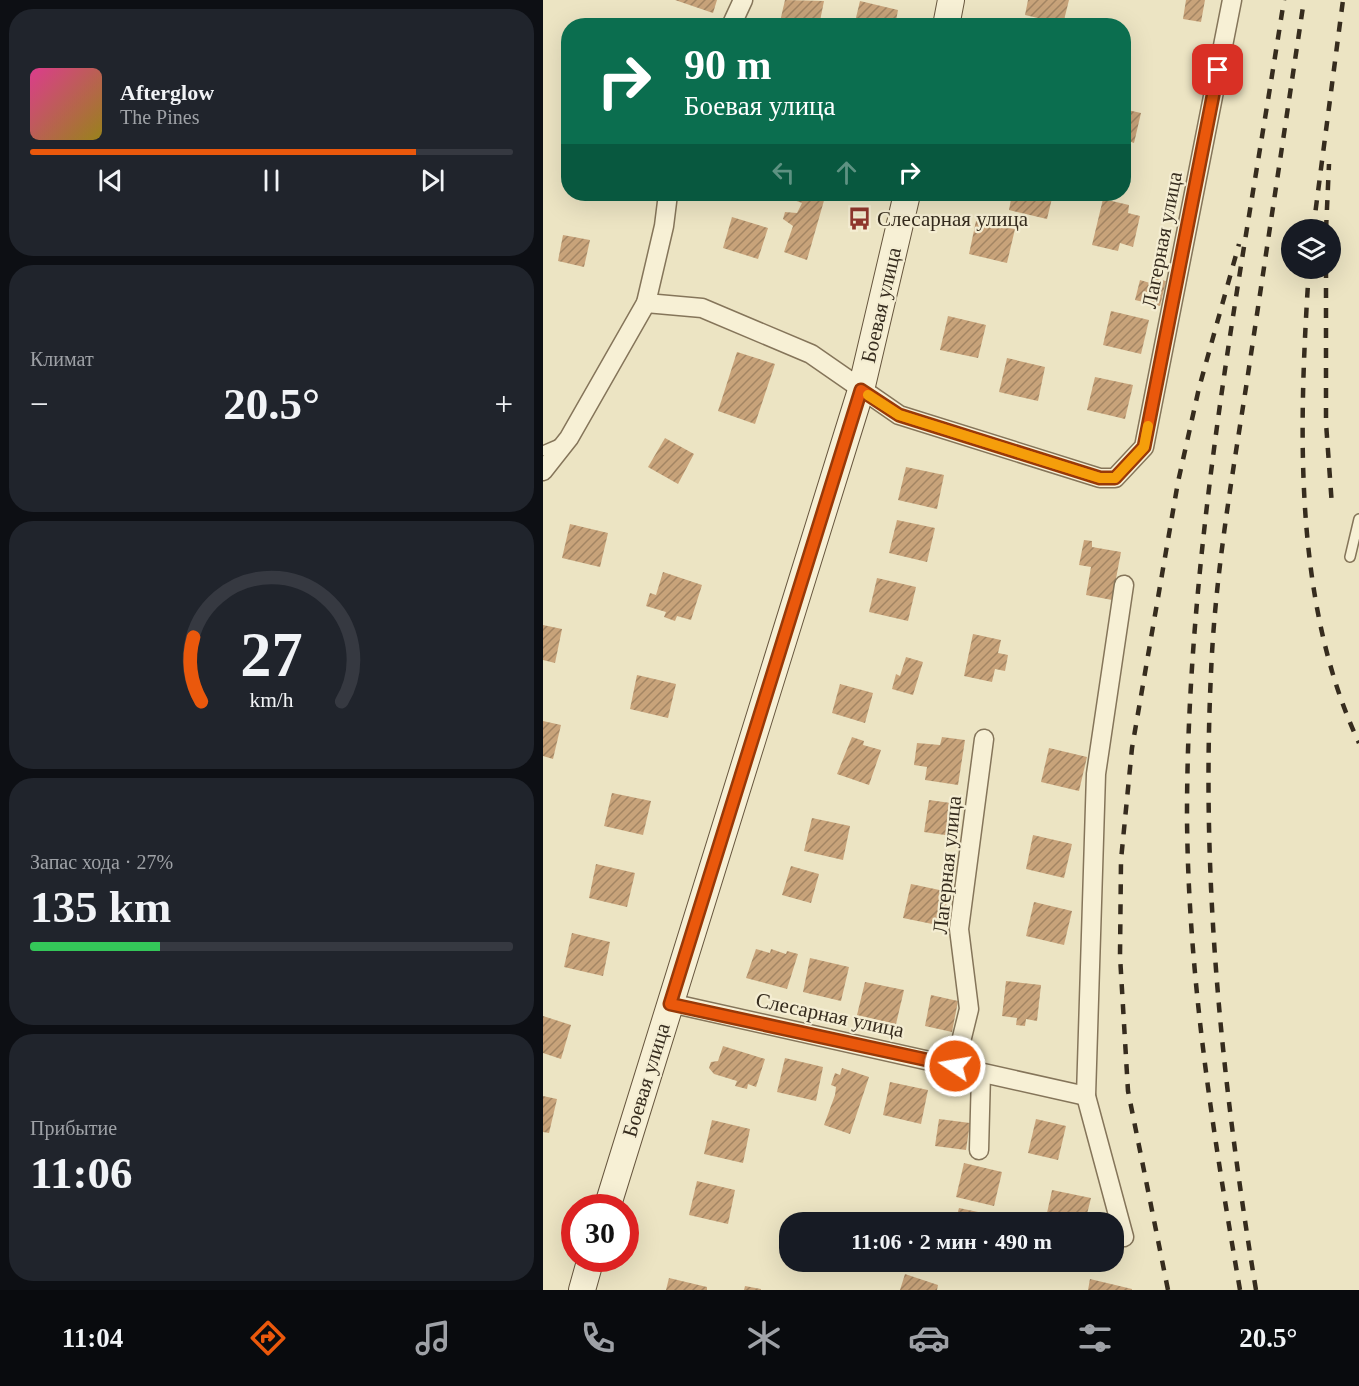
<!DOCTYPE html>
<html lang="ru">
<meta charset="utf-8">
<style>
body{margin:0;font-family:"Times New Roman",serif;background:#20242c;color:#f1f3f6;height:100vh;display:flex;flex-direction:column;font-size:22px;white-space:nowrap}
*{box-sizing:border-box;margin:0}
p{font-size:20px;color:#9ea1a6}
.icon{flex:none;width:33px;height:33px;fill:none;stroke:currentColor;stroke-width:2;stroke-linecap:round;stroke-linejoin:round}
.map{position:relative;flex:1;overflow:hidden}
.details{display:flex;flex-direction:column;gap:9px;padding:9px;background:#0d0f14;width:543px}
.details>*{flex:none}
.banner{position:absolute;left:18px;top:18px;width:570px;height:183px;border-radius:24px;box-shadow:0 6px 24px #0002;background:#0b6e4f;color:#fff;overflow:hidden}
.fabs{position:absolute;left:738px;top:219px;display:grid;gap:12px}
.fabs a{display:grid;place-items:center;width:60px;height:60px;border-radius:50%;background:#171b24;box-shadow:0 6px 24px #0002;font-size:30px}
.speed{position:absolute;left:18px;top:1194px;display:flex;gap:12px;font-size:30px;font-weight:700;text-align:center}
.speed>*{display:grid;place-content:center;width:78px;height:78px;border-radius:50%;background:#171b24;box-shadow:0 6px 24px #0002;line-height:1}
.speed .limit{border:9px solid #d22;background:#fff;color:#111}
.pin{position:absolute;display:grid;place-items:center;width:51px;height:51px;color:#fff;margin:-26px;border-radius:12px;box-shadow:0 3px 9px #0006}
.me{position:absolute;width:66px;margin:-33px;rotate:282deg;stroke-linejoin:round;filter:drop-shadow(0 0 4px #0008)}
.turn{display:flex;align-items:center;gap:21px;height:126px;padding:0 24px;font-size:27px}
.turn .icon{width:78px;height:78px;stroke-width:2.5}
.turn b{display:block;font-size:42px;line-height:51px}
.lanes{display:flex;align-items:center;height:57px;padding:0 24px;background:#0003;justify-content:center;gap:30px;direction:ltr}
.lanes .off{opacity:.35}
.big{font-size:45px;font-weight:800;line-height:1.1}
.details .widget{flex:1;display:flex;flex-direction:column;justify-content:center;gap:9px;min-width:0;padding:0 21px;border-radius:24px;background:#20242c}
.details .dial{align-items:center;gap:0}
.dial svg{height:156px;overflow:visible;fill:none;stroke:#363941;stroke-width:7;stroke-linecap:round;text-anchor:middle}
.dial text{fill:#f1f3f6;stroke:none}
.song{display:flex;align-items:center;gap:18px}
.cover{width:72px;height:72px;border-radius:9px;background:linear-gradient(135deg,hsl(330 70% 55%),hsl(50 70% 35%))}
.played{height:6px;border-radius:3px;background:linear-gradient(90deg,#ea580c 80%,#363941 80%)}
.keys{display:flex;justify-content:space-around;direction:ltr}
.heat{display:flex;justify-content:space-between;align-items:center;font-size:33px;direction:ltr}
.charge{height:9px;border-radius:4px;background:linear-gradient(90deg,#34c759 27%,#363941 0)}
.trip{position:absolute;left:236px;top:1212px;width:345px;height:60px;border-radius:24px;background:#171b24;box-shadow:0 6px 24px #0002;font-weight:800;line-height:60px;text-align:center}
.tabs{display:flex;height:96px;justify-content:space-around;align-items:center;background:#090b0e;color:#9ea1a6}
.tabs .icon{width:42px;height:42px}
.tabs .on{color:#ea580c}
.tabs b{font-size:27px;color:#f1f3f6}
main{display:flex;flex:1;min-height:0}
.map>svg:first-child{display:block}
.building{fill:url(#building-hatch)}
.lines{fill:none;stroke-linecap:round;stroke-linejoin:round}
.lane-casing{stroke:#85755a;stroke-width:12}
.street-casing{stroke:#85755a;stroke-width:21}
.secondary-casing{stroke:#67563e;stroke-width:28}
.lane{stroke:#f7f0d5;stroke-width:9}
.street{stroke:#f7f0d5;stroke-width:18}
.secondary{stroke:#f7f0d5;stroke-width:26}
.rail{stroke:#362c1e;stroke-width:4.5;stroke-dasharray:10 10;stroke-linecap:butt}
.route-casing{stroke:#983908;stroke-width:15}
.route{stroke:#ea580c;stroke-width:10}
.slow{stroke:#f59e0b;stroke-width:10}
.labels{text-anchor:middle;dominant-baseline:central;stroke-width:4.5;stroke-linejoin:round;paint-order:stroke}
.poi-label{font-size:21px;fill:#362c1e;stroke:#f4edd2;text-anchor:start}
.street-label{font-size:21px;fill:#362c1e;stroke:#f4edd2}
</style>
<main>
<section class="details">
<div class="widget">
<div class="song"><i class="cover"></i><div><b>Afterglow</b><p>The Pines</p></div></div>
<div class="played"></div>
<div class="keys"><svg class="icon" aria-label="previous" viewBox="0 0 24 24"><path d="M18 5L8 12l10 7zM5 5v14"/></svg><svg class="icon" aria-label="pause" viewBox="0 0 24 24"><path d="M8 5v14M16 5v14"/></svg><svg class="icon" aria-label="next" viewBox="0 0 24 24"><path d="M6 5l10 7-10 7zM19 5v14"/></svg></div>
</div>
<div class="widget"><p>Климат</p>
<div class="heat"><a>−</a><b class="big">20.5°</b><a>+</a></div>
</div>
<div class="widget dial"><svg viewBox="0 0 100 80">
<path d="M14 69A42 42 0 1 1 86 69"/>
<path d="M14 69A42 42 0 0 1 10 36" stroke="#ea580c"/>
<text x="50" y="56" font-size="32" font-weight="700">27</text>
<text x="50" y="72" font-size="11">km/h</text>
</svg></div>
<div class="widget"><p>Запас хода · 27%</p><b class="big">135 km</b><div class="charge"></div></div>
<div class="widget"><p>Прибытие</p><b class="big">11:06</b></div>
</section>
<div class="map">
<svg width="816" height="1290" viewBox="0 0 816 1290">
<defs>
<pattern id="building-hatch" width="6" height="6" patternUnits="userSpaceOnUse" patternTransform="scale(1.5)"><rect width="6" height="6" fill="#c8a37a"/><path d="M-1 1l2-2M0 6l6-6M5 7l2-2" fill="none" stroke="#a38563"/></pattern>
</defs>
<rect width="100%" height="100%" fill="#ece4c3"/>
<g class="building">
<polygon points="132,0 174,0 170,13"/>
<polygon points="242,0 281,1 276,26 236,26"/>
<polygon points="485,0 526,0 520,24 482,15"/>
<polygon points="643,0 662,0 658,22 640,19"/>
<polygon points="317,1 355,10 352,26 311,26"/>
<polygon points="580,109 598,113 591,143 585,141 583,147 580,147"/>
<polygon points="580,155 588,157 581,184 580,184"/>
<polygon points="251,194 270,194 282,197 264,260 241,252 250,226 240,219 242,212 254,213 259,203 248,199"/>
<polygon points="469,194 510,194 504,219 466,210"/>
<polygon points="560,199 586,205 585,213 597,216 590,247 577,243 575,251 549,245"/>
<polygon points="189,217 225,228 215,259 180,248"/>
<polygon points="433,221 472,229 464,263 426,254"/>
<polygon points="20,235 47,240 41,267 15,261"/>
<polygon points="608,278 623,281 617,306 592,300 597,280 607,283"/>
<polygon points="568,311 606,320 598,354 560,345"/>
<polygon points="405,316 443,325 435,358 397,350"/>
<polygon points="194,352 232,364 212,424 175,411"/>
<polygon points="464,358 502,367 495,401 456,392"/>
<polygon points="552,377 590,385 582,419 544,410"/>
<polygon points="122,438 151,454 135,484 105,467"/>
<polygon points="363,467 401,475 394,509 355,500"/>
<polygon points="354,520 392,528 384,562 346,553"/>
<polygon points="27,524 65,533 57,567 19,558"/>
<polygon points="541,540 549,541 549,547 578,552 569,600 543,595 548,567 536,565"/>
<polygon points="120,572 159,585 148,620 134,616 132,621 121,617 123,612 103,606 107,593 113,595"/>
<polygon points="334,578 373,587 365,621 326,612"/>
<polygon points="0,625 19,629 12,663 0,660"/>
<polygon points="430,634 458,640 455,653 465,655 462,671 452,669 449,682 421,676"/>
<polygon points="363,657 380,662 370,695 349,689 353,674 357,676"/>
<polygon points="94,675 133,684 125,718 87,709"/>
<polygon points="297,684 330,693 322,723 289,713"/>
<polygon points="0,721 18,725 10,759 0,756"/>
<polygon points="309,737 321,741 320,745 338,750 326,785 294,774"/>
<polygon points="399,737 422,740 415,785 382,780 384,767 371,765 374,743 397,745"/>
<polygon points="506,748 544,757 536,791 498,782"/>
<polygon points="69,793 108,801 100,835 61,826"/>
<polygon points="386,800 415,804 409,836 381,832"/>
<polygon points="269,818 307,826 300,860 261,851"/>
<polygon points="490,835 529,844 521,878 483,869"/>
<polygon points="53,864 92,873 84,907 46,898"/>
<polygon points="248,866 276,874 268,903 239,895"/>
<polygon points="368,884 406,892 399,926 360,918"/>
<polygon points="491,902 529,911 521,945 483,936"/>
<polygon points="29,933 67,942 60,976 21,967"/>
<polygon points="213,949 227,953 228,949 243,954 244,951 255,954 244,989 203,978"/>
<polygon points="267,958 306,967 298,1001 260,992"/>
<polygon points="463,981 498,985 494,1021 483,1019 482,1026 473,1025 474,1018 459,1016"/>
<polygon points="322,982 361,990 353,1024 314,1015"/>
<polygon points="388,995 415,1001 409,1032 382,1026"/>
<polygon points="0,1016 28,1025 18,1059 0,1053"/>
<polygon points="180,1046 222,1059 213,1087 205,1084 204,1089 192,1086 194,1081 171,1074 166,1068 168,1062 175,1061"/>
<polygon points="242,1058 280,1067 273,1101 234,1092"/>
<polygon points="299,1068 326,1077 307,1134 281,1125 292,1095 293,1087 288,1085 292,1073 297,1075"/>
<polygon points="347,1082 385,1090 378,1124 340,1115"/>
<polygon points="0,1096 14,1099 6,1133 0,1132"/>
<polygon points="396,1119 427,1123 423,1150 392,1146"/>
<polygon points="493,1119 523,1126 515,1160 485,1153"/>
<polygon points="169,1120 207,1129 200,1163 161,1154"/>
<polygon points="421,1163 459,1172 451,1206 413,1197"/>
<polygon points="154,1181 192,1190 185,1224 146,1215"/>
<polygon points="509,1190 548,1198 542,1222 502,1222"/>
<polygon points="416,1208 454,1216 453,1222 412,1222"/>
<polygon points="362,1274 395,1285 394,1290 357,1290"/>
<polygon points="126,1278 164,1287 164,1290 123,1290"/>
<polygon points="547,1279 589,1289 589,1290 545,1290"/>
<polygon points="202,1286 218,1289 218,1290 201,1290"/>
</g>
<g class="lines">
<defs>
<g id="lane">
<polyline points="0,451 16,444"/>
<polyline points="807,557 816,519"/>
</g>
<g id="street">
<polyline points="188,26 200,0"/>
<polyline points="103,303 159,308 268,354 356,415 557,478 572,478 601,447 689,0"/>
<polyline points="0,471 26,438 103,303 121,226 125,194"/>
<polyline points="127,1003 543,1096"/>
<polyline points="412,1066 426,1009 416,929 441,739"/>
<polyline points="436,1150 438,1073"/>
<polyline points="581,1237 543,1096 553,774 581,585"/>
</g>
<g id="secondary">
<polyline points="403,26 408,0"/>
<polyline points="64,1208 318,390 364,194"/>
<polyline points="39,1290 48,1258"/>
</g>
</defs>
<use href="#lane" class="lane-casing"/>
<use href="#street" class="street-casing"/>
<use href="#secondary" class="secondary-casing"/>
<use href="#lane" class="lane"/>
<use href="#street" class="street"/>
<use href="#secondary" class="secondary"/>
<g class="rail">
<polyline points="770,230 800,0"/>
<polyline points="783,230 786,164"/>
<path d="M766 268C756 423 749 600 816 743"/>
<polyline points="783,268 783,423 789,506"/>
<polyline points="625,1290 585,1091 577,956 578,860 589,748 635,482 656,388 696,244"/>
<path d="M697 1290C670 1134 645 975 644 816 644 542 699 270 741 0"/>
<path d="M713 1290C679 1085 658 880 668 673 672 575 689 478 704 381 723 254 742 127 761 0"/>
</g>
</g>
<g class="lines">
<defs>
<polyline id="route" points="412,1066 127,1004 318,390 356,415 557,478 572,478 601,447 675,70"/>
</defs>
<use href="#route" class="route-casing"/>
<use href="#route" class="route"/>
<polyline class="slow" points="325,395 356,415 557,478 572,478 601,447 605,426"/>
</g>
<defs>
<symbol id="bus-bare" viewBox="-9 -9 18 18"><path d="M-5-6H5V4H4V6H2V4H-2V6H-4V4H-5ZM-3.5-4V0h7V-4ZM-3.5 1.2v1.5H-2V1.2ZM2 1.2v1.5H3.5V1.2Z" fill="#91372d" stroke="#f4edd2" stroke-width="2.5" paint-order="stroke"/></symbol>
</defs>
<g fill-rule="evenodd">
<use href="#bus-bare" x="300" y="202" width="33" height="33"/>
</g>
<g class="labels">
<g class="poi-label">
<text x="334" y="219">Слесарная улица</text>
</g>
<g class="street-label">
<text transform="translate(619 240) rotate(-79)">Лагерная улица</text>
<text transform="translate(338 305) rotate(-77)">Боевая улица</text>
<text transform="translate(404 865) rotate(-84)">Лагерная улица</text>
<text transform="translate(287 1015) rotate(12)">Слесарная улица</text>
<text transform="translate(103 1080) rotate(-73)">Боевая улица</text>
</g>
</g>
</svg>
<div class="fabs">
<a><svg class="icon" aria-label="layers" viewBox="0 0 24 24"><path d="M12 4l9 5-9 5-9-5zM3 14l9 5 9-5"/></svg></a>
</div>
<div class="speed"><div class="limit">30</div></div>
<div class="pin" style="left:675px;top:70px;background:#d93025"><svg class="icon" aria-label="arrive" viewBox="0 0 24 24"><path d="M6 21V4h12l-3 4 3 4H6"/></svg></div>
<svg class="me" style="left:412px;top:1066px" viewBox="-20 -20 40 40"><circle r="17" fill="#ea580c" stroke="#fff" stroke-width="3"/><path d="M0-11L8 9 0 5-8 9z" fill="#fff"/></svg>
<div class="trip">11:06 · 2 мин · 490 m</div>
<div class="banner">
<div class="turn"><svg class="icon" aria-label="right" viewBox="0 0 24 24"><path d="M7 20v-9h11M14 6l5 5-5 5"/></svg><div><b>90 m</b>Боевая улица</div></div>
<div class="lanes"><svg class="icon off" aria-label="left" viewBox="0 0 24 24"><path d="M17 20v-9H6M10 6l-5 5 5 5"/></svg><svg class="icon off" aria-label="ahead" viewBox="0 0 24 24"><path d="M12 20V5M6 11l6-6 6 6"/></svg><svg class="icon" aria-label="right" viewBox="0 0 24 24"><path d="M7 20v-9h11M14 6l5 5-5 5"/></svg></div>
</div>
</div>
</main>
<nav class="tabs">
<b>11:04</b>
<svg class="icon on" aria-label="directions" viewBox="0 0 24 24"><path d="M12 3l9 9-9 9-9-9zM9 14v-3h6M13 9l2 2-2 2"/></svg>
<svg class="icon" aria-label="music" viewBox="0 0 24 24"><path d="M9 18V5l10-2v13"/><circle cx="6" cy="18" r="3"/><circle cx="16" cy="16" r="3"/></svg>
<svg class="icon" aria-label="phone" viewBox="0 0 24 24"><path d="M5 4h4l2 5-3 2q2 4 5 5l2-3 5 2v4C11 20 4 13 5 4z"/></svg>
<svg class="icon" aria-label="climate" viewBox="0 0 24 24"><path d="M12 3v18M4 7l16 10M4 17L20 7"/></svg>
<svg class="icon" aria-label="car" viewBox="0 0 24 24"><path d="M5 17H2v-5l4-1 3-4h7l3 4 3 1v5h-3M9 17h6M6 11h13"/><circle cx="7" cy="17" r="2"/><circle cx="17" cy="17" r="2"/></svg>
<svg class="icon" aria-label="filters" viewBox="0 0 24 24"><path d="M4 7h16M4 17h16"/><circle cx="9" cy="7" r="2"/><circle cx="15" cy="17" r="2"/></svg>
<b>20.5°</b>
</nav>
